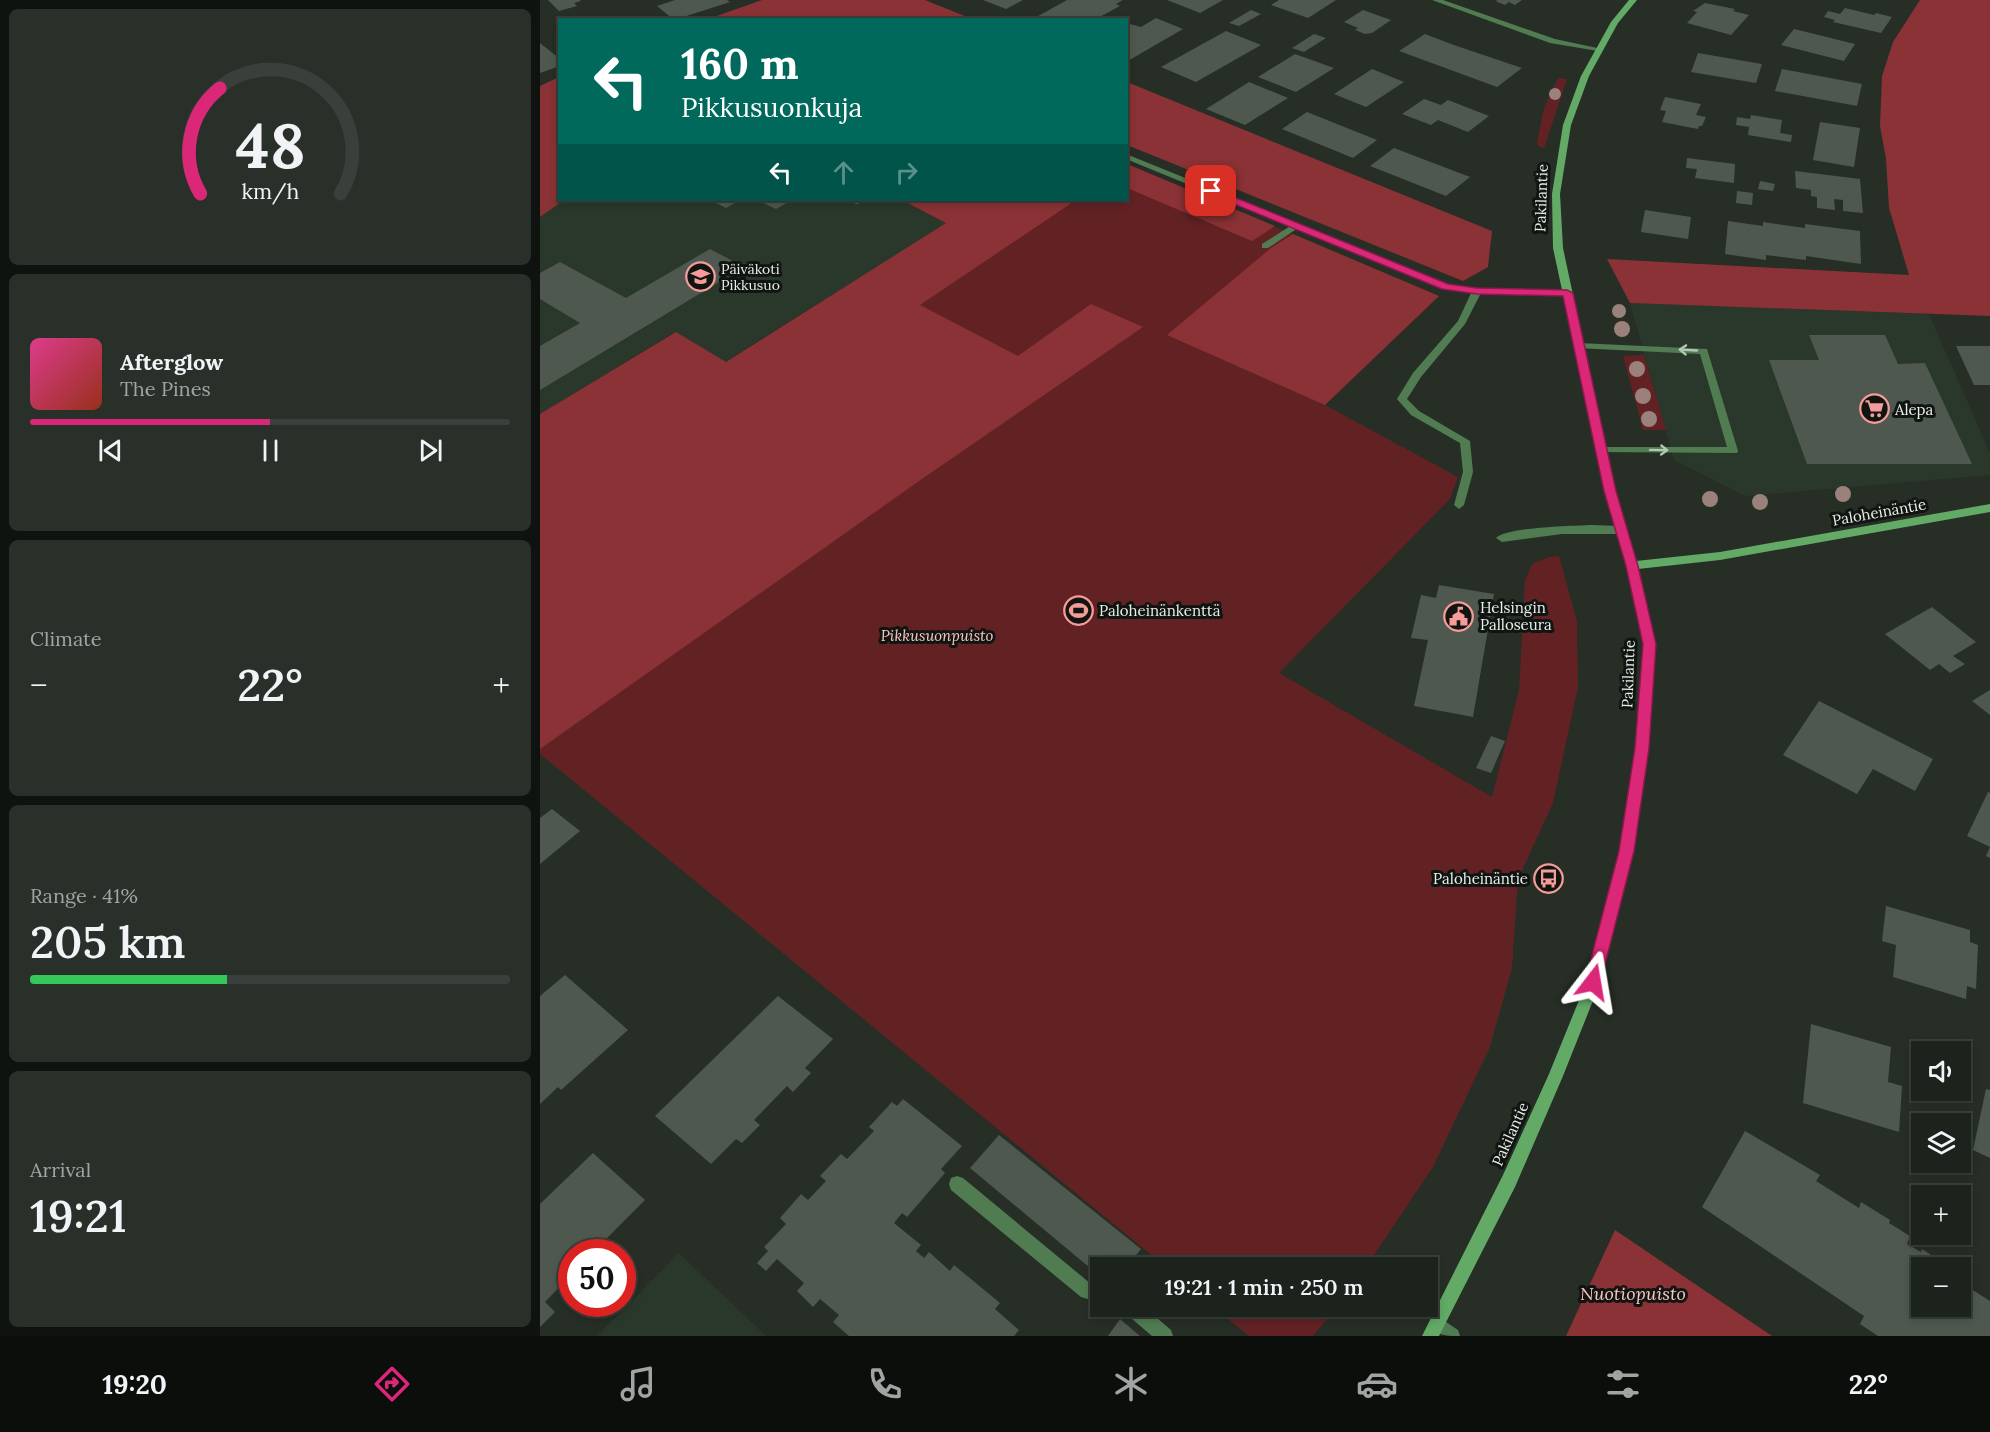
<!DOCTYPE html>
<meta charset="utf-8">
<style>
body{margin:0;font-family:Lora,serif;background:#292f29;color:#f1f3f6;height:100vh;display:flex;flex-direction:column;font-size:22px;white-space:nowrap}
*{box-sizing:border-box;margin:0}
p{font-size:20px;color:#a0a4a3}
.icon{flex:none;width:33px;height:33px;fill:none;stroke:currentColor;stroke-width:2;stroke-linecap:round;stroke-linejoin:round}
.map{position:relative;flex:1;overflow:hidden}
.sheet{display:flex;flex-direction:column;gap:9px;padding:9px;background:#0f130f;width:540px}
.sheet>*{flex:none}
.guide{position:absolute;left:18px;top:18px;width:570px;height:183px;border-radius:0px;box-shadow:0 3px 9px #0003,0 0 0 2px #3a3f3b;background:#00695c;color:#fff;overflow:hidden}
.controls{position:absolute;left:1371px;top:1041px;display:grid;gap:12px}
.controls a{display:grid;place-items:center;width:60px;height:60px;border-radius:0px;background:#1c221c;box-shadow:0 3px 9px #0003,0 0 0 2px #3a3f3b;font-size:30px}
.speed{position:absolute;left:18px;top:1239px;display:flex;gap:12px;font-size:30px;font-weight:700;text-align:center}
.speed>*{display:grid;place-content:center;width:78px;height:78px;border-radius:50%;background:#1c221c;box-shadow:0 3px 9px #0003,0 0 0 2px #3a3f3b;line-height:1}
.speed .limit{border:9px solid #d22;background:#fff;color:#111}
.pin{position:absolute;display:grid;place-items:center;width:51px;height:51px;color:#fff;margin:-26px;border-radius:12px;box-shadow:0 3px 9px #0006}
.me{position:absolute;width:66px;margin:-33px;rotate:14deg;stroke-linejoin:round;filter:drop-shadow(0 0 4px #0008)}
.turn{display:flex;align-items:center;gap:21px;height:126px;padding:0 24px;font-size:27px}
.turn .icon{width:78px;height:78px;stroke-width:2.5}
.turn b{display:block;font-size:42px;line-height:51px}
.lanes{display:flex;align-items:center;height:57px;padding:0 24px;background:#0003;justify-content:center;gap:30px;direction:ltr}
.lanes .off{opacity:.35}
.big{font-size:45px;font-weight:600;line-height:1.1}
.sheet .widget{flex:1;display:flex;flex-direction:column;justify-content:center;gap:9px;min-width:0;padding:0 21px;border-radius:9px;background:#292f29}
.sheet .dial{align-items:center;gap:0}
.dial svg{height:156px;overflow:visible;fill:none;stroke:#3a3f3b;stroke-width:7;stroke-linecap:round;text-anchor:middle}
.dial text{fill:#f1f3f6;stroke:none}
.song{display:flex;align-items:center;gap:18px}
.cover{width:72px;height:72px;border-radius:9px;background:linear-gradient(135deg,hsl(330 70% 55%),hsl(10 70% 35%))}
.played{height:6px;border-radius:3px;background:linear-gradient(90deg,#db2777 50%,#3a3f3b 50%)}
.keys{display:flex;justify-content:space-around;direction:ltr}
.heat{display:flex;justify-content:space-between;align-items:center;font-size:33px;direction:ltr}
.charge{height:9px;border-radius:4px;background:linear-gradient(90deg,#34c759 41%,#3a3f3b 0)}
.trip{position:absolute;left:550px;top:1257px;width:348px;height:60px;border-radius:0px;background:#1c221c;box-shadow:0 3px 9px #0003,0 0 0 2px #3a3f3b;font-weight:600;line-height:60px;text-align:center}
.menu{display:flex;height:96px;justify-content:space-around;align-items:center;background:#0b0e0b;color:#a0a4a3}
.menu .icon{width:42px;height:42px}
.menu .on{color:#db2777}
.menu b{font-size:27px;color:#f1f3f6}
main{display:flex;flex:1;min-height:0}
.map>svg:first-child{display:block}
.built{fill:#2a382b}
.green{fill:#622224}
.forest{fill:#8a3235}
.building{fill:#4f584f}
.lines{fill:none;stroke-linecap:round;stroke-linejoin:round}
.lane{fill:#517c52;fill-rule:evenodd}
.street{fill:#517c52;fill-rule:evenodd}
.secondary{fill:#62aa66;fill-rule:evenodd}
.tree{fill:#9b817c}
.oneway{stroke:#b4c6b4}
.route{fill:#db2777;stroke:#8e194d;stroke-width:1.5}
.labels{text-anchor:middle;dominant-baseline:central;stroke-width:6;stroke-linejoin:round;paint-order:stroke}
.far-poi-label{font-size:14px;fill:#e9eee8;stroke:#111511;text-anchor:start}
.street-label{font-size:15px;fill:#e9eee8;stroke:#111511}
.poi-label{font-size:15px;fill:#e9eee8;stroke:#111511;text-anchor:start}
.park-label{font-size:15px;font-style:italic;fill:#fac5c3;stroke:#111511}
.near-park-label{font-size:18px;font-style:italic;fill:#fac5c3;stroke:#111511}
</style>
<main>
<section class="sheet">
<div class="widget dial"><svg viewBox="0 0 100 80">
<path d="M14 69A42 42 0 1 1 86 69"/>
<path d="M14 69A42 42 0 0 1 24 15" stroke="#db2777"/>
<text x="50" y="56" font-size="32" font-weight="700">48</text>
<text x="50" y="72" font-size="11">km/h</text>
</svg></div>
<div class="widget">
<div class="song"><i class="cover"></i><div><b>Afterglow</b><p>The Pines</p></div></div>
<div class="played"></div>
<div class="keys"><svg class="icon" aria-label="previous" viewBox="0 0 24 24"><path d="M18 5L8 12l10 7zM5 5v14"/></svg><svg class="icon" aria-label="pause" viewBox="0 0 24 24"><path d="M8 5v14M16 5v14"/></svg><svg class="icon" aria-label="next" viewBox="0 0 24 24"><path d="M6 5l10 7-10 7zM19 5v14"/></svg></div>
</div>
<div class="widget"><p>Climate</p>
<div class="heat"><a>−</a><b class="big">22°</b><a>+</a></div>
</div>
<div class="widget"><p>Range · 41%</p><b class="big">205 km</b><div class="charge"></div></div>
<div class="widget"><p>Arrival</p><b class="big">19:21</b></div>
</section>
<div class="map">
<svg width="1450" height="1336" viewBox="0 0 1450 1336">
<rect width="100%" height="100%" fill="#262e26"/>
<g class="built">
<polygon points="24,200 362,200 407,223 185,362 135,332 0,414 0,217"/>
<polygon points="1090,303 1389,314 1450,453 1450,475 1205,496 1134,460"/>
<polygon points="139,1253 226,1336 57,1336"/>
</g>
<g class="green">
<polygon points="1018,78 1027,79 1004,148 998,146 997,142 1004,108"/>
<polygon points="587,164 899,296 785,405 918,477 910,499 739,673 952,797 979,690 985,580 992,564 1009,557 1019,556 1037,621 1038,687 1013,803 978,879 972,968 950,1047 893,1167 826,1267 626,1267 0,754 0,414 136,332 186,362 406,223 362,200 586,200"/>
<polygon points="1104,355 1126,430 1103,430 1083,356"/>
<polygon points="673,1307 797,1307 773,1336 709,1336"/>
</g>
<g class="forest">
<polygon points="222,0 385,0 432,19 168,19"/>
<polygon points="1380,0 1450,0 1450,316 1090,303 1067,259 1369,275 1349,208 1346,159 1340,126 1342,76 1353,42"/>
<polygon points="19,77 20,200 24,200 0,217 0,86"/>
<polygon points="587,82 952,231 948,267 923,281 587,145"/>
<polygon points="587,164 735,226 712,241 587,188"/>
<polygon points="362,200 536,200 380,305 478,356 551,304 603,327 379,481 0,749 0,414 136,332 186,362 406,223"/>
<polygon points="753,234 899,296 785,405 627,335 731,248"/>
<polygon points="1075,1230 1232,1336 1026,1336"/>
</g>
<g class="building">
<polygon points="8,0 40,0 41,1 34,3 37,6 19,11"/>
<polygon points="135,0 187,0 190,2 134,20 117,6"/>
<polygon points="443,0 483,0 466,9"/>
<polygon points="527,0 583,0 576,4 580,6 554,20 491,20"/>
<polygon points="627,0 683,0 660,13"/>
<polygon points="739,0 796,0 768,18 731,5"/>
<polygon points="958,0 982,0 975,5 969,2 965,5 955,1"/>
<polygon points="1165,3 1195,9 1193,11 1209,15 1191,35 1147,23 1157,12 1153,11"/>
<polygon points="1305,8 1334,15 1336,13 1352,17 1341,33 1293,22 1295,20 1284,17 1288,11 1300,14"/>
<polygon points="711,10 721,14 699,26 689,23"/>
<polygon points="823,10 851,20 832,33 825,34 815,30 818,28 804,22"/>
<polygon points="616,18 643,29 586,62 586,23 601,27"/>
<polygon points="1254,29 1315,44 1304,61 1241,45"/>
<polygon points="686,31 721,45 656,82 621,67"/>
<polygon points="774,34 786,38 764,52 752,48"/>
<polygon points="885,34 911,44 982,68 957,87 859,51"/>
<polygon points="0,43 20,59 20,66 0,73"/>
<polygon points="1158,53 1222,64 1216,83 1151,72"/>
<polygon points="755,54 794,68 756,92 718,77"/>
<polygon points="832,69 864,82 826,107 794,94"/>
<polygon points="1242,69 1322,84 1317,106 1235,91"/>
<polygon points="709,82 748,98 705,125 666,109"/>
<polygon points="1125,97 1161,104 1156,115 1166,117 1162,126 1159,126 1158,129 1122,122 1126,111 1120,110"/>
<polygon points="884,99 901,105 908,100 949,116 928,132 898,120 891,125 862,114"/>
<polygon points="767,112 837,140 813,158 742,129"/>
<polygon points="1211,115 1242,120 1240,133 1252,135 1251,142 1208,135 1209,127 1196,125 1197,117 1210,119"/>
<polygon points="1280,122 1320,128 1314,167 1273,160"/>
<polygon points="854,148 930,177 906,196 830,166"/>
<polygon points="1147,158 1195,164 1194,183 1155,178 1157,169 1146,168"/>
<polygon points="1255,171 1320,179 1323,213 1303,211 1303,200 1294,199 1295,210 1277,208 1277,197 1271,196 1271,190 1256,188"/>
<polygon points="1220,181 1235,184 1233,191 1218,189"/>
<polygon points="1197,191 1213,193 1212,205 1196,203"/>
<polygon points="170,200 200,200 186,208"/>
<polygon points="217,200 252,200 236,209"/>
<polygon points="1105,210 1151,217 1148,239 1101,232"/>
<polygon points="1188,221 1223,226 1223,222 1265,228 1265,224 1320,231 1321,264 1266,256 1266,260 1226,255 1226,260 1185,254"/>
<polygon points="170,249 204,267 0,390 0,346 40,323 0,299 0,273 20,262 86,298"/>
<polygon points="1269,335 1345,335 1358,364 1385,363 1432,464 1267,464 1229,360 1279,360"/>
<polygon points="1416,346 1450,346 1450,385 1434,385"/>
<polygon points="899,585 954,594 933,717 874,706 888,640 871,638 881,595 896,598"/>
<polygon points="1392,607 1436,642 1413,656 1425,664 1410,673 1399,664 1390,670 1345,634"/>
<polygon points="1450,690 1450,715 1432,701"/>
<polygon points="1279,701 1393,759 1375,791 1333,769 1317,794 1243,755"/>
<polygon points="951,736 965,741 951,773 936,768"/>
<polygon points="1448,792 1450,793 1450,858 1446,856 1450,847 1427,836"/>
<polygon points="12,809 40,831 0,864 0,818"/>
<polygon points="1346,906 1430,930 1430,942 1438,945 1436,989 1427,986 1426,999 1353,977 1356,945 1342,941"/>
<polygon points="25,975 88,1030 21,1090 18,1087 0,1104 0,996"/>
<polygon points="238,996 293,1039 265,1068 271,1073 253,1092 247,1086 214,1120 220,1125 202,1143 196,1139 171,1164 115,1116"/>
<polygon points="1271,1024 1351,1047 1348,1082 1362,1086 1359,1132 1263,1103"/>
<polygon points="1446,1089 1450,1090 1450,1158 1433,1150"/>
<polygon points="363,1099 422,1146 401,1169 405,1173 367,1217 362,1213 354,1223 381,1245 376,1251 384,1258 389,1252 410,1271 414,1265 460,1303 455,1309 479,1330 474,1336 309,1336 293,1322 299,1315 280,1299 273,1307 257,1291 264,1283 237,1259 226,1271 217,1263 228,1251 224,1247 246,1224 240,1218 261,1194 268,1200 286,1181 280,1176 301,1154 307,1159 334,1131 329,1127 352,1102 357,1106"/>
<polygon points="1205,1131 1280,1175 1276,1181 1319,1208 1321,1202 1350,1220 1349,1223 1370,1236 1367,1244 1381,1252 1382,1249 1403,1263 1401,1268 1382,1268 1382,1306 1420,1306 1420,1282 1450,1301 1450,1336 1338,1336 1320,1324 1324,1316 1162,1207"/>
<polygon points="459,1135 601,1249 586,1268 561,1268 561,1277 430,1168"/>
<polygon points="53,1153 105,1200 53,1252 32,1252 32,1274 5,1302 15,1312 0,1327 0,1204"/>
<polygon points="580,1319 600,1336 568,1336"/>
</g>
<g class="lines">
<g class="lane">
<polygon points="755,223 759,226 758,228 728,248 722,248 722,244"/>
<polygon points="937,288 942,291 925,324 881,377 867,399 879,411 930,441 933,472 924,505 919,509 914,505 923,472 920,443 871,415 857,399 873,373 918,321 932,291"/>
<polygon points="1039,343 1167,349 1198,451 1197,453 1056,452 1055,450 1056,448 1060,447 1187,447 1160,354 1036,348 1036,344"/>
<path d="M1051 525 1082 526 1088 530 1082 534H1022L962 542 956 538C967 527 1033 526 1051 525Z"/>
<polygon points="417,1176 423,1178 551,1284 561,1287 561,1303 541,1297 411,1190 409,1184 411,1178"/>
<polygon points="582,1306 603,1306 631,1330 633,1336 612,1336 584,1312"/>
</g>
<g class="street">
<polygon points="892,0 903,0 1015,39 1062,49 1058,51 1010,43"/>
<polygon points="586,154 908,284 937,288 1027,290 1032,293 1027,296 937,294 903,289 586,159"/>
<polygon points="314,200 323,200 317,204 314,203"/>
<path d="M897 1316 918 1330 920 1336C907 1336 895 1336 889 1324L891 1318Z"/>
</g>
<polygon class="secondary" points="1089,0 1097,0 1078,23 1049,76 1031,125 1020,194 1023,248 1075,491 1096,561 1180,552 1450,504 1450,512 1180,560 1098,569 1116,644 1108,749 1094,851 1060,983 1023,1076 975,1187 899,1336 882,1336 963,1175 1009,1074 1046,983 1080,851 1096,749 1104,644 1086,566 1065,491 1013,248 1012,194 1023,125 1041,76 1071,22"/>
</g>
<g class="tree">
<circle cx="1015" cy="94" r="6"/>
<circle cx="1079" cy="311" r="7"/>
<circle cx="1082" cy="329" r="8"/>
<circle cx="1097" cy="369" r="8"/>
<circle cx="1103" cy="396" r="8"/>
<circle cx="1109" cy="419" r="8"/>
<circle cx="1303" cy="494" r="8"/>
<circle cx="1170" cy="499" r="8"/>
<circle cx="1220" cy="502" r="8"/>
</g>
<defs><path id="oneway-shaft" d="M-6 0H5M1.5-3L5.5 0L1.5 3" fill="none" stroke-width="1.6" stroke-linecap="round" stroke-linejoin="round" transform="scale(1.5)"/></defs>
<g class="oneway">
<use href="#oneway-shaft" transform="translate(1148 350) rotate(-177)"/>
<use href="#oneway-shaft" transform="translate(1119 450) rotate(1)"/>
</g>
<polygon class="route" points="667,189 674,189 908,284 937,288 1027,290 1033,293 1076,491 1098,566 1116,644 1109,748 1094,851 1059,988 1053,990 1047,988 1045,982 1079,851 1095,748 1103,644 1086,566 1064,491 1023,296 937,294 902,289 667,193"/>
<defs>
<symbol id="school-ring" viewBox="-11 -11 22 22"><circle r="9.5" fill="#111511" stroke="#f59b99" stroke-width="1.5"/><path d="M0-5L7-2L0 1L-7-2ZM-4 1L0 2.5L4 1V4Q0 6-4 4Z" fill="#f59b99"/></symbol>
<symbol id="supermarket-ring" viewBox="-11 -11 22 22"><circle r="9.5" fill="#111511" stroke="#f59b99" stroke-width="1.5"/><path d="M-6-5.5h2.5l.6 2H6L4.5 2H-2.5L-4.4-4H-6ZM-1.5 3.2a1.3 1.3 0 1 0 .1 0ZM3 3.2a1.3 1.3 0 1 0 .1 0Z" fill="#f59b99"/></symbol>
<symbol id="stadium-ring" viewBox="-11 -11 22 22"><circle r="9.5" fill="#111511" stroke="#f59b99" stroke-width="1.5"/><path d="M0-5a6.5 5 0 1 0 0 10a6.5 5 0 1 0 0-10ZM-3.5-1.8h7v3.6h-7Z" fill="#f59b99"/></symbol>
<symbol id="civic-ring" viewBox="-11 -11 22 22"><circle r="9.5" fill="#111511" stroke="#f59b99" stroke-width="1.5"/><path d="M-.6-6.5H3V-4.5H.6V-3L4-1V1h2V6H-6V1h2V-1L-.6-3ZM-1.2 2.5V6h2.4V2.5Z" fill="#f59b99"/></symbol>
<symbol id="bus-ring" viewBox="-11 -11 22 22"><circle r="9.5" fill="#111511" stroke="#f59b99" stroke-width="1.5"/><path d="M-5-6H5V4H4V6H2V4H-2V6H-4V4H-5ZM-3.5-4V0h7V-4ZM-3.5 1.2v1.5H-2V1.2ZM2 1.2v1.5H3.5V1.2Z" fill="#f59b99"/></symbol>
</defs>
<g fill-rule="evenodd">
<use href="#school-ring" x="144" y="260" width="33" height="33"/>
<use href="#supermarket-ring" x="1318" y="392" width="33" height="33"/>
<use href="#stadium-ring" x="522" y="594" width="33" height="33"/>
<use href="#civic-ring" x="902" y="600" width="33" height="33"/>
<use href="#bus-ring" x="992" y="862" width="33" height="33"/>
</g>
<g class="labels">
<g class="far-poi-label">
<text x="181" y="269">Päiväkoti<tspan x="181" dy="16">Pikkusuo</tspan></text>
</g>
<g class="street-label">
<text transform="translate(1001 198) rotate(-88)">Pakilantie</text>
<text transform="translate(1339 512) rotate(-10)">Paloheinäntie</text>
<text transform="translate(1088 674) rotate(-88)">Pakilantie</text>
<text transform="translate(970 1134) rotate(-66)">Pakilantie</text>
</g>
<g class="poi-label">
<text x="1355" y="409">Alepa</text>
<text x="940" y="607">Helsingin<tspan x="940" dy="17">Palloseura</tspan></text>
<text x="559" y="610">Paloheinänkenttä</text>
<text x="988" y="878" text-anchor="end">Paloheinäntie</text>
</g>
<g class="park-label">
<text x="397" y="635">Pikkusuonpuisto</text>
</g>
<g class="near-park-label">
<text x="1093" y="1293">Nuotiopuisto</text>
</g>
</g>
</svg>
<div class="controls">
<a><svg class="icon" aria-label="sound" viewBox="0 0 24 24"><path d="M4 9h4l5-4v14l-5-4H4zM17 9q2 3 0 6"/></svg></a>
<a><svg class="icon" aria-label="layers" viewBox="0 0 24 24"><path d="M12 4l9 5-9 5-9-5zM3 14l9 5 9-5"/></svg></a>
<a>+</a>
<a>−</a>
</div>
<div class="speed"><div class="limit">50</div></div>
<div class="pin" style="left:671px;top:191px;background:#d93025"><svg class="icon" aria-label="arrive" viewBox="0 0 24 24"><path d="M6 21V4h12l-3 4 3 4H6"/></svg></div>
<svg class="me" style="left:1053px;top:982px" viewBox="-20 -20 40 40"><path d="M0-17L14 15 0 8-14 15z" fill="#db2777" stroke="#fff" stroke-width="4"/></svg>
<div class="trip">19:21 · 1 min · 250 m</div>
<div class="guide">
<div class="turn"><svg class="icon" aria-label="left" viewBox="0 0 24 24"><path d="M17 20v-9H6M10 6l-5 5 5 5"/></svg><div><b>160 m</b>Pikkusuonkuja</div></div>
<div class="lanes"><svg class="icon" aria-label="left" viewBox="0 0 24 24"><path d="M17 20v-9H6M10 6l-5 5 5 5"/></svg><svg class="icon off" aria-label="ahead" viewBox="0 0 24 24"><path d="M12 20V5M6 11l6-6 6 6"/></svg><svg class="icon off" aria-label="right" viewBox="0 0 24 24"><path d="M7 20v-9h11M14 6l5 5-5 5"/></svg></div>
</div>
</div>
</main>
<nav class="menu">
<b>19:20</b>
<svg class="icon on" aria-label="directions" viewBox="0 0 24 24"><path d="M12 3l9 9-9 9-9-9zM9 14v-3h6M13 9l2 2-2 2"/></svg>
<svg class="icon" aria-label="music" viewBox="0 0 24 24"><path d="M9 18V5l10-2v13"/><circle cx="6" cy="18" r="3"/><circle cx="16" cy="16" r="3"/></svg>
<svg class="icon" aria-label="phone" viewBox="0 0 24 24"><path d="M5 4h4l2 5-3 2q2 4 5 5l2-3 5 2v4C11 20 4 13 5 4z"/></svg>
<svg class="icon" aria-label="climate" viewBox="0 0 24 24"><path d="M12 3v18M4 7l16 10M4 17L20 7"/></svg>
<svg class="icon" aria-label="car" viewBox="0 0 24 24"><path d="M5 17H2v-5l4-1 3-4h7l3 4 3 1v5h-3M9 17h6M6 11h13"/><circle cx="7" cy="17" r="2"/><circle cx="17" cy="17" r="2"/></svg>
<svg class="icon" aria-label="filters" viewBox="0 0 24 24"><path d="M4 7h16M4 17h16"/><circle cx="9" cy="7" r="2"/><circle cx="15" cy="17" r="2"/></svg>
<b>22°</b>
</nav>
